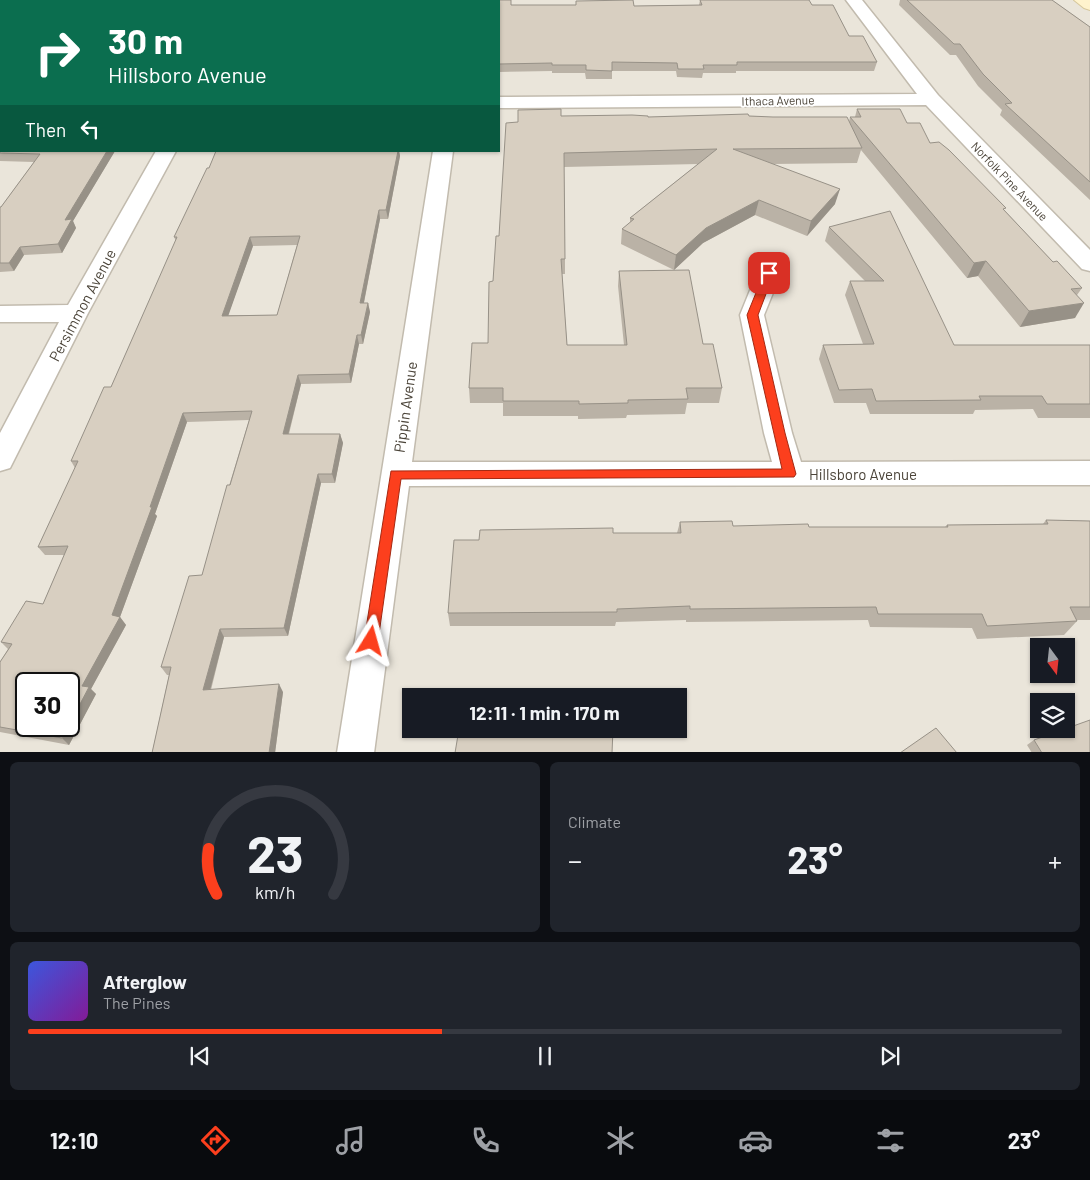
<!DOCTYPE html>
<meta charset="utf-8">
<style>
body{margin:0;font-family:Barlow,sans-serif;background:#20242c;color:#f1f3f6;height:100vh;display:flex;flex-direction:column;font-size:19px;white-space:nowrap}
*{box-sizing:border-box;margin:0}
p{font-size:16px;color:#9ea1a6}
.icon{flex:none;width:28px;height:28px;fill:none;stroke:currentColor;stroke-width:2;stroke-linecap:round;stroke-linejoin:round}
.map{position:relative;height:752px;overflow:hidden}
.side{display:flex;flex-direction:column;gap:10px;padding:10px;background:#0d0f14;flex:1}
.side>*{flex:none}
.hud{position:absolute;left:0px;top:0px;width:500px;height:152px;box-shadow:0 1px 4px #0004;background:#0b6e4f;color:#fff;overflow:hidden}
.needle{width:32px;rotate:165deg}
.controls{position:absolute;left:1030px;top:638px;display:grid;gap:10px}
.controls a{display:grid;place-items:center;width:45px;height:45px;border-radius:0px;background:#171b24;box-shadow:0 1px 4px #0004;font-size:25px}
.speed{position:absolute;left:15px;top:672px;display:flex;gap:10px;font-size:25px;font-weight:700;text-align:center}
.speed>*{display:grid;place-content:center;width:65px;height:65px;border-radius:50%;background:#171b24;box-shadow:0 1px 4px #0004;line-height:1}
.speed .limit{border:2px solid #111;border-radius:8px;background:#fff;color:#111}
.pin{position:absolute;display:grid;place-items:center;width:42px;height:42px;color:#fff;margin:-21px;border-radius:10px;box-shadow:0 2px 8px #0006}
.me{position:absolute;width:55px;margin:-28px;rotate:8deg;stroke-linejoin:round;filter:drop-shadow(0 0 4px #0008)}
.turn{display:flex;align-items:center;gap:18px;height:105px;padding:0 25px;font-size:22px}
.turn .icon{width:65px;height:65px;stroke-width:2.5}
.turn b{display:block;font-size:35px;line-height:42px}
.then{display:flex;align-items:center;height:48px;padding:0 25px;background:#0003;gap:10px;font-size:19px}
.big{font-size:38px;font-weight:700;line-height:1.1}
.side .card{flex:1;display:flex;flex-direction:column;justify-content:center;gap:8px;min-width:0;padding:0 18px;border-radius:8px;background:#20242c}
.side .dial{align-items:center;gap:0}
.dial svg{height:130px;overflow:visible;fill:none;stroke:#363941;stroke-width:7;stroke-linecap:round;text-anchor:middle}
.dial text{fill:#f1f3f6;stroke:none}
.song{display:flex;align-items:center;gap:15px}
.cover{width:60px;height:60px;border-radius:8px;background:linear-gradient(135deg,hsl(230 70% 55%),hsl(290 70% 35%))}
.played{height:5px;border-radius:2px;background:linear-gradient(90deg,#fc3f1d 40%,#363941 40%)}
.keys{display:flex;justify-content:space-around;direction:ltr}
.heat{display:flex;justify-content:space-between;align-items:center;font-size:28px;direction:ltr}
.side .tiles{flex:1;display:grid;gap:10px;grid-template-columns:1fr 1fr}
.card:last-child{grid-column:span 2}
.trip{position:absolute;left:402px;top:688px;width:285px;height:50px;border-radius:0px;background:#171b24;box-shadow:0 1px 4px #0004;font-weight:700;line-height:50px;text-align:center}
.dock{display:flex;height:80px;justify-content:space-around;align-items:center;background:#090b0e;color:#9ea1a6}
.dock .icon{width:35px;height:35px}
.dock .selected{color:#fc3f1d}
.dock b{font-size:22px;color:#f1f3f6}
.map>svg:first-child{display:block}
.residential{fill:#eae5da;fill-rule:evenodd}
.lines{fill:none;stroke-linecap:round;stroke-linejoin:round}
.street-casing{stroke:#c2bbae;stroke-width:3}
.secondary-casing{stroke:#d6c79b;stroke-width:2}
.street{fill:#fff;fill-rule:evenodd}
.secondary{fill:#fff3cd;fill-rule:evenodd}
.wall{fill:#bab2a6;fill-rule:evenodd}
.shaded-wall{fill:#979187}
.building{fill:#d8cfc1;stroke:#979187;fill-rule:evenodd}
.route{fill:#fc3f1d;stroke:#a42913}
.labels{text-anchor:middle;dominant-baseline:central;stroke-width:4;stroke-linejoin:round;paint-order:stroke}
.far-street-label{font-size:12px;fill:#4b4439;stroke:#fff}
.street-label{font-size:15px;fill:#4b4439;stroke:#fff}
</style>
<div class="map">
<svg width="1090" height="753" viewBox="0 0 1090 753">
<rect width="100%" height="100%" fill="#f6f3ec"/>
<path class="residential" d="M0 0H1090V752L0 753ZM1 1H499V151H1ZM1039 646H1066V674H1039ZM26 684H69V726H26ZM411 696H679V729H411ZM1039 701H1066V729H1039Z"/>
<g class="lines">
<defs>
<g id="street">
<polygon points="846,0 862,0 938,95 1090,250 1090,271 1082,269 926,105 499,108 499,97 917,94"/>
<polygon points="156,151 176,151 88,313 10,468 0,471 0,433 59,322 0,322 0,306 68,305"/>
<polygon points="433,151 453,151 412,462 772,462 764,433 740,315 757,273 761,268 769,265 777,268 781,273 764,315 792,433 801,462 1090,461 1090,485 409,486 374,753 337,753"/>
</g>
<g id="secondary">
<polygon points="0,0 7,0 8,1 1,1 0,8"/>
<polygon points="35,0 83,0 34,1"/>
<polygon points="1074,0 1090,0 1090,10 1084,8"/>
</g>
</defs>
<use href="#street" class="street-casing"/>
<use href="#secondary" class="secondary-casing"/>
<use href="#street" class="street"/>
<use href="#secondary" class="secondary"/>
</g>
<g class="wall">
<polygon points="700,0 812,5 849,36 877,62 874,71 736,71 736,73 703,73 702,78 677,77 676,71 612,71 612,79 586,79 585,73 552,73 552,71 499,72 499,1 512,5 576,5 576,1 634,6 699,5"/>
<polygon points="900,0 1052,0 1090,27 1090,200 1000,115 1002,110 978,86 956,55 950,55 899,5"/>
<polygon points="0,71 115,151 73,221 76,228 62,253 24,255 14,271 0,272 0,207 1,207 34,162 0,161"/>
<polygon points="857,109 907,123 930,143 1005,211 1053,262 1082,288 1077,295 1075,318 1020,327 978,276 967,278 861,150 857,163 772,164 835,204 807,236 755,215 703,243 674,270 621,244 622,229 630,223 630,218 698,164 564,167 565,259 565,274 562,274 567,345 624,345 618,286 619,271 703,344 722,388 719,403 687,403 685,414 627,415 626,418 578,419 578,416 503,416 503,403 470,403 469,388 488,343 493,281 499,236 518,122 561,116 648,117 749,116 849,122 850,117 855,117"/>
<path d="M216 151H399L400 156 388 219H380L364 303H368L370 312 363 344H359L351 383 301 384 289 434H340L343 443 335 483H321L288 636 224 637 211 690 283 692 275 753H152L169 675H167L161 667 202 575 249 420 187 422 155 514 157 516 120 617 126 625 91 689 96 694 69 745 0 732V662L8 649 1 642 43 604 64 555H45L38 547 75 468 71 461 111 387 176 241 174 237 209 168ZM297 245 277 315H228L253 246Z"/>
<polygon points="829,227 954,345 1090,345 1090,418 1038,418 1033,409 975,410 973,414 870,414 866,403 834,403 819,359 823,345 863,344 845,295 850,281 865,281 825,241"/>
<polygon points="1046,520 1090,521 1090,620 1076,620 1077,621 1064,635 977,639 972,628 870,627 868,620 686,622 686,620 616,622 615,626 450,626 448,613 479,540 613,533 677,533 680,522 733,526 809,527 945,527 947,525 1043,524"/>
<polygon points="1034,740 1090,753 1032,753 1027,745"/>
</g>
<g class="shaded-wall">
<polygon points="107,151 115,151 73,221 76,228 62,253 58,244 65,220"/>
<polygon points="396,151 399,151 400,156 388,219 386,210"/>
<polygon points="840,189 835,204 807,236 811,221"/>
<polygon points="759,200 755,215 703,243 674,270 676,255 706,228"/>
<polygon points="379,210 380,219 362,312 360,303"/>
<polygon points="250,237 253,246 225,325 222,316"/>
<polygon points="20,247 24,255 14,271 9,263"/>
<polygon points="986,261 978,276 967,278 974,263"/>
<polygon points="368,303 370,312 363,344 361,335"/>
<polygon points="1084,303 1075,318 1020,327 1029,311"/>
<polygon points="357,335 359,344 351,383 349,374"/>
<polygon points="298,375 301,384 286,443 283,434"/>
<polygon points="183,413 187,422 155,514 157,516 120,617 126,625 91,689 96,694 69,745 62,738 68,726 69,726 82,686 112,615"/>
<polygon points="340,434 343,443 335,483 332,474"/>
<polygon points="318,474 321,483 288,636 284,628"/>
<polygon points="220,629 224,637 208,698 203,690"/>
<polygon points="279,684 283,692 275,753 269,753"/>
</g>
<g class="building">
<polygon points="62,0 193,0 193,1 60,1"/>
<polygon points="314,0 389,0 389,1 313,1"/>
<polygon points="454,0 511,0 511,5 576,5 576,1 633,0 634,6 702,5 700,0 809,0 812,5 833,5 849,36 863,36 877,62 737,62 737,65 703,65 704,69 678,69 677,63 612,62 612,71 586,70 586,65 552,65 552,63 499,64 499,1 454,1"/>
<polygon points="907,0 1052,0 1090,27 1090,182 1005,104 1012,103 983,74 960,44 954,44"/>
<polygon points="1,69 1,151 107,151 65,220 72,219 58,244 20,247 9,263 0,263 0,207 1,207 40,154 0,153 0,74 1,72 0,72 0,71"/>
<polygon points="561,109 561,116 632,115 648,116 648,117 748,114 749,116 773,117 847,117 862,148 733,149 840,189 811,221 759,200 706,228 676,255 622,229 634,219 630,218 717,149 564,153 565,259 561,259 567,345 627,345 619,271 689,270 703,344 713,344 722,388 686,388 688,399 628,400 628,403 579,404 579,401 503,401 503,388 469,388 472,343 488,343 489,282 493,281 496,236 499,236 506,123 518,122 518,110"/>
<polygon points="857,109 900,109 907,123 920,123 930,143 939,142 949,150 1006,208 1003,209 1053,262 1057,261 1082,288 1071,289 1084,303 1029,311 986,261 974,263 850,117 861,117"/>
<path d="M216 151H398L386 210H379L360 303H368L361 335H357L349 374 298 375 283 434H340L332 474H318L284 628 220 629 203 690 279 684 269 753H152L171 667H161L189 576 202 575 227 485H230L252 411 183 413 150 507H152L112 615 120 617 82 686 89 687 69 725V684H26V726H68L62 738 0 727V662L12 644 1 642 26 601 43 604 68 546 38 547 78 461H71L104 387H111L177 237H174L207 168H209ZM300 236 277 315 222 316 250 237Z"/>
<polygon points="890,211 954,345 1090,345 1090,404 1047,404 1042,396 979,396 981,400 876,401 872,389 839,390 823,345 874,344 850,281 884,281 829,227"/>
<polygon points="1046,520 1090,521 1090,607 1070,607 1077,621 987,626 982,614 878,614 876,607 690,609 690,606 617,609 617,612 448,613 454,540 479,540 480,530 613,528 613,533 681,533 680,522 732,521 733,526 808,524 809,527 948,527 947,525 1048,524"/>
<polygon points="1090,720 1090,753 1042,753 1034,740"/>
<polygon points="936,728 957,753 900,753"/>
<polygon points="459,729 613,729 612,753 455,753"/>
</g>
<polygon class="route" points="769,270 774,273 758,315 785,433 796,474 794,477 401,479 378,641 376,646 371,648 366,646 364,641 391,471 782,469 747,315 764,273"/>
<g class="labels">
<g class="far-street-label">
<text transform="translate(778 100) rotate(-1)">Ithaca Avenue</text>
<text transform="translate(1010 181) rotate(46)">Norfolk Pine Avenue</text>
</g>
<g class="street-label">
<text transform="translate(82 305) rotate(-62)">Persimmon Avenue</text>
<text transform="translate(405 407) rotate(-82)">Pippin Avenue</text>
<text x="863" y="474">Hillsboro Avenue</text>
</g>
</g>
</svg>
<div class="controls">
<a><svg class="needle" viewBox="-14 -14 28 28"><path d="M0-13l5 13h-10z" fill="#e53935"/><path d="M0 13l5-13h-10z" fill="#9ea1a6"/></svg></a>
<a><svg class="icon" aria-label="layers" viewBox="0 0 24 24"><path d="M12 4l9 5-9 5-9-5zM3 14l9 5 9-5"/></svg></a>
</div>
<div class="speed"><div class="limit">30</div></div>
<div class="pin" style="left:769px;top:273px;background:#d93025"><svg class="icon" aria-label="arrive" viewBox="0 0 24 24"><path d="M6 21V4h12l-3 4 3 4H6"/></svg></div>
<svg class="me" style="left:371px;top:641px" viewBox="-20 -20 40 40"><path d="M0-17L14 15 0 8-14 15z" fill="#fc3f1d" stroke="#fff" stroke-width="4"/></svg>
<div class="trip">12:11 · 1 min · 170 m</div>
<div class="hud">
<div class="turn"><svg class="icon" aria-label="right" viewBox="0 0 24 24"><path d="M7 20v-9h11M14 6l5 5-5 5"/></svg><div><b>30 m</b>Hillsboro Avenue</div></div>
<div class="then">Then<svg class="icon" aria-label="left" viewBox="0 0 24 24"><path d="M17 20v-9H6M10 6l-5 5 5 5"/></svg></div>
</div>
</div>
<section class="side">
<div class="tiles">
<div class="card dial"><svg viewBox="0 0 100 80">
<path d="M14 69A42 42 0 1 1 86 69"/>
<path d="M14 69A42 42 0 0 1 9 41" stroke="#fc3f1d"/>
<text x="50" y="56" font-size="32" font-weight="700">23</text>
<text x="50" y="72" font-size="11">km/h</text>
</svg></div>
<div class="card"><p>Climate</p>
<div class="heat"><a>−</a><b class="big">23°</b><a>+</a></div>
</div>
<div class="card">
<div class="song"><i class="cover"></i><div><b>Afterglow</b><p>The Pines</p></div></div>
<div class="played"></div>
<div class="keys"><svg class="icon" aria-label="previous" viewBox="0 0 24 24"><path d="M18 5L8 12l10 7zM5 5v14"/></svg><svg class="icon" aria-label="pause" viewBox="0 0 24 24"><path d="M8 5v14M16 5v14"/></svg><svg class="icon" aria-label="next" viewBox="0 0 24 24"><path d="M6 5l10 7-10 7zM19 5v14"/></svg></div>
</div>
</div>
</section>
<nav class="dock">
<b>12:10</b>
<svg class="icon selected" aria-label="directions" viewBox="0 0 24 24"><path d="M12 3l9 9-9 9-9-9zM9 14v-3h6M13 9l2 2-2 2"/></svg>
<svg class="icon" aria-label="music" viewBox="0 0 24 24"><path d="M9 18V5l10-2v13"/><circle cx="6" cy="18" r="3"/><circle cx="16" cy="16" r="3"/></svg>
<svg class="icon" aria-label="phone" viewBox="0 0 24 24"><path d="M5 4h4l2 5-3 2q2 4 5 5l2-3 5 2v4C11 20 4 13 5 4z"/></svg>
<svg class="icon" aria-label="climate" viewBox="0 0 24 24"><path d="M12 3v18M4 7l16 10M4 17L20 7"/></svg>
<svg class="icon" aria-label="car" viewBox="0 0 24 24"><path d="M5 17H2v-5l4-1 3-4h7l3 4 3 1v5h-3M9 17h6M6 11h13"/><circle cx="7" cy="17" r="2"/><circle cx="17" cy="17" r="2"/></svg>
<svg class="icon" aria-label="filters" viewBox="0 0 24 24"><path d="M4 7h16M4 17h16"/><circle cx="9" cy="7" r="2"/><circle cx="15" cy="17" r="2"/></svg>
<b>23°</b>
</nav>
